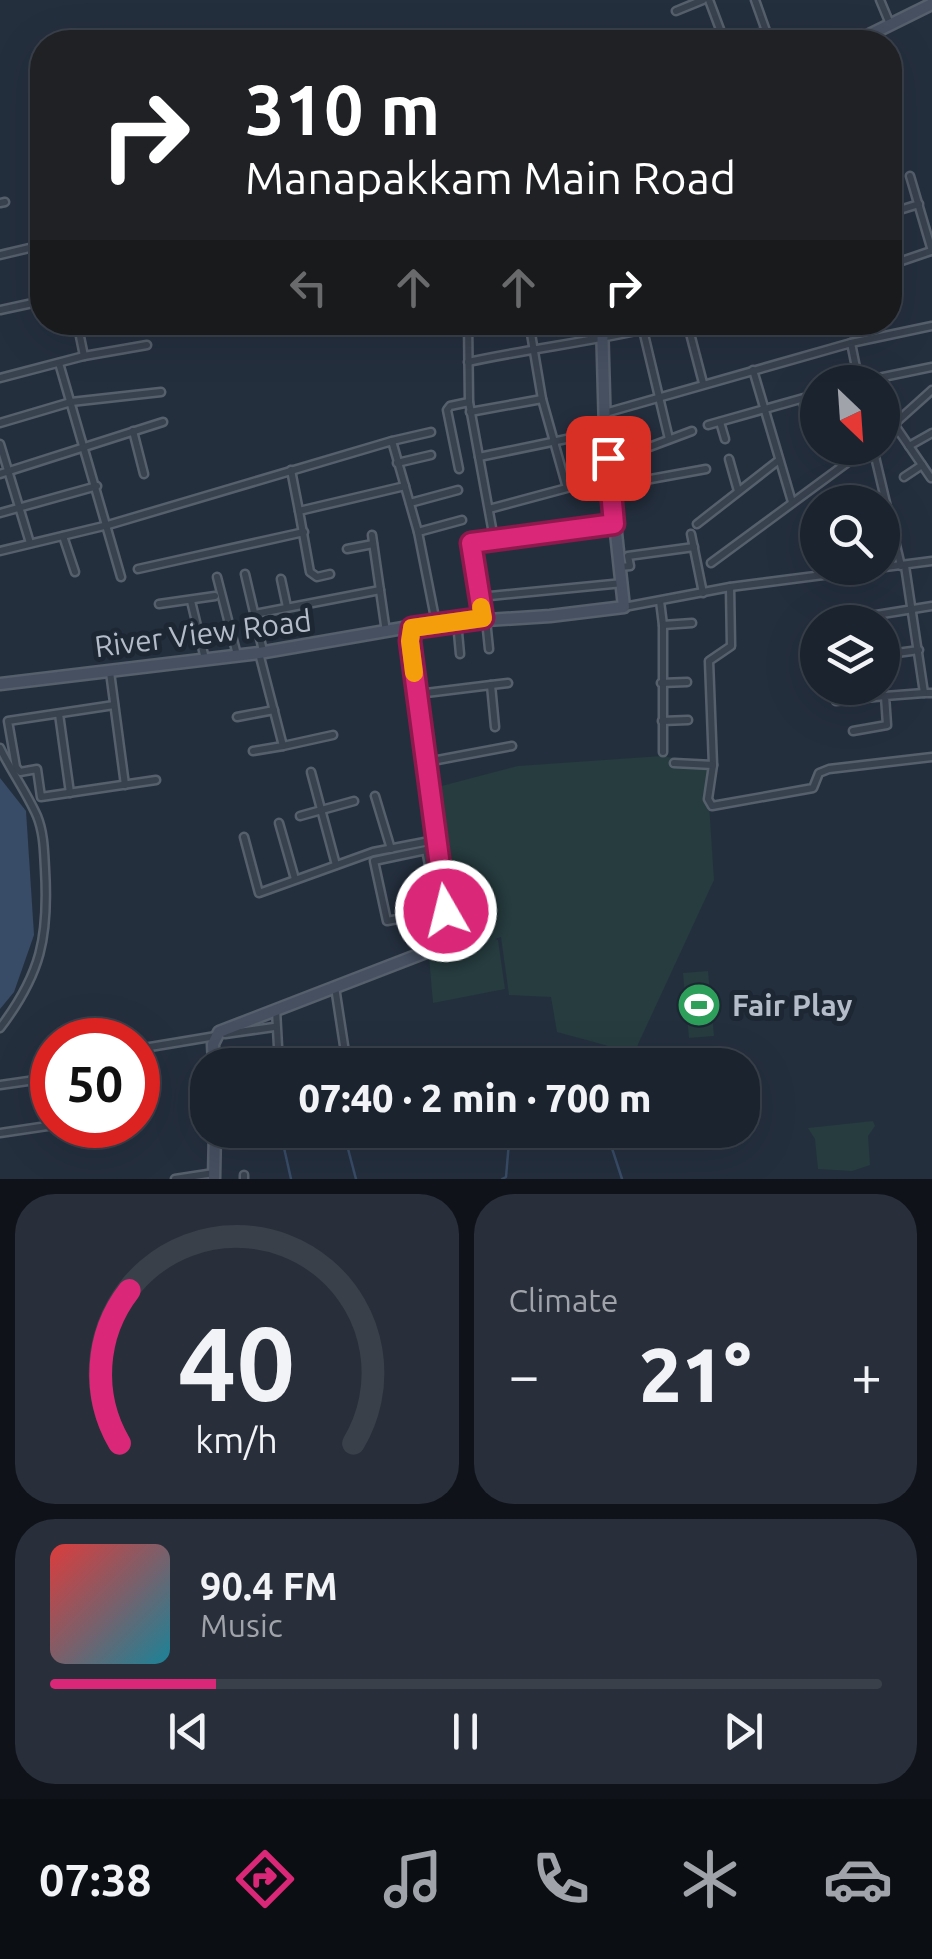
<!DOCTYPE html>
<meta charset="utf-8">
<style>
body{margin:0;font-family:Ubuntu,sans-serif;background:#282f3a;color:#f1f3f6;height:100vh;display:flex;flex-direction:column;font-size:38px;white-space:nowrap}
*{box-sizing:border-box;margin:0}
p{font-size:32px;color:#a0a4aa}
.icon{flex:none;width:55px;height:55px;fill:none;stroke:currentColor;stroke-width:2;stroke-linecap:round;stroke-linejoin:round}
.map{position:relative;height:1179px;overflow:hidden}
.side{display:flex;flex-direction:column;gap:15px;padding:15px;background:#0f1319;flex:1}
.side>*{flex:none}
.guide{position:absolute;left:30px;top:30px;width:872px;height:305px;border-radius:40px;box-shadow:0 10px 40px #0002,0 0 0 2px #39404a;background:#202124;color:#fff;overflow:hidden}
.needle{width:65px;rotate:155deg}
.buttons{position:absolute;left:800px;top:365px;display:grid;gap:20px}
.buttons a{display:grid;place-items:center;width:100px;height:100px;border-radius:50%;background:#1b232e;box-shadow:0 10px 40px #0002,0 0 0 2px #39404a;font-size:50px}
.speed{position:absolute;left:30px;top:1018px;display:flex;gap:20px;font-size:50px;font-weight:700;text-align:center}
.speed>*{display:grid;place-content:center;width:130px;height:130px;border-radius:50%;background:#1b232e;box-shadow:0 10px 40px #0002,0 0 0 2px #39404a;line-height:1}
.speed .limit{border:15px solid #d22;background:#fff;color:#111}
.pin{position:absolute;display:grid;place-items:center;width:85px;height:85px;color:#fff;margin:-42px;border-radius:20px;box-shadow:0 5px 15px #0006}
.me{position:absolute;width:110px;margin:-55px;rotate:352deg;stroke-linejoin:round;filter:drop-shadow(0 0 8px #0008)}
.turn{display:flex;align-items:center;gap:35px;height:210px;padding:0 50px;font-size:45px}
.turn .icon{width:130px;height:130px;stroke-width:2.5}
.turn b{display:block;font-size:70px;line-height:85px}
.lanes{display:flex;align-items:center;height:95px;padding:0 50px;background:#0003;justify-content:center;gap:50px;direction:ltr}
.lanes .off{opacity:.35}
.big{font-size:75px;font-weight:800;line-height:1.1}
.side .tile{flex:1;display:flex;flex-direction:column;justify-content:center;gap:15px;min-width:0;padding:0 35px;border-radius:40px;background:#282f3a}
.side .dial{align-items:center;gap:0}
.dial svg{height:260px;overflow:visible;fill:none;stroke:#39404a;stroke-width:7;stroke-linecap:round;text-anchor:middle}
.dial text{fill:#f1f3f6;stroke:none}
.song{display:flex;align-items:center;gap:30px}
.cover{width:120px;height:120px;border-radius:15px;background:linear-gradient(135deg,hsl(0 70% 55%),hsl(190 70% 35%))}
.played{height:10px;border-radius:5px;background:linear-gradient(90deg,#db2777 20%,#39404a 20%)}
.keys{display:flex;justify-content:space-around;direction:ltr}
.heat{display:flex;justify-content:space-between;align-items:center;font-size:55px;direction:ltr}
.side .tiles{flex:1;display:grid;gap:15px;grid-template-columns:1fr 1fr}
.tile:last-child{grid-column:span 2}
.trip{position:absolute;left:190px;top:1048px;width:570px;height:100px;border-radius:40px;background:#1b232e;box-shadow:0 10px 40px #0002,0 0 0 2px #39404a;font-weight:800;line-height:100px;text-align:center}
.dock{display:flex;height:160px;justify-content:space-around;align-items:center;background:#0b0e12;color:#a0a4aa}
.dock .icon{width:70px;height:70px}
.dock .on{color:#db2777}
.dock b{font-size:45px;color:#f1f3f6}
.map>svg:first-child{display:block}
.green{fill:#263c3f}
.water{fill:#394c67}
.lines{fill:none;stroke-linecap:round;stroke-linejoin:round}
.stream{stroke:#394c67;stroke-width:2.5}
.street-casing{stroke:#565f6c;stroke-width:11}
.secondary-casing{stroke:#565f6c;stroke-width:15}
.street{stroke:#38414e;stroke-width:6}
.secondary{stroke:#465061;stroke-width:10}
.route-casing{stroke:#8e194d;stroke-width:25}
.route{stroke:#db2777;stroke-width:18}
.slow{stroke:#f59e0b;stroke-width:18}
.labels{text-anchor:middle;dominant-baseline:central;stroke-width:10;stroke-linejoin:round;paint-order:stroke}
.street-label{font-size:30px;fill:#b4bcc9;stroke:#1d2633}
.poi-label{font-size:30px;font-weight:bold;fill:#b4bcc9;stroke:#1d2633;text-anchor:start}
</style>
<div class="map">
<svg width="932" height="1179" viewBox="0 0 932 1179">
<rect width="100%" height="100%" fill="#242f3e"/>
<g class="green">
<polygon points="662,756 713,765 709,804 714,880 634,1053 557,1032 551,997 509,995 501,937 495,939 498,940 505,989 433,1003 429,957 465,945 455,946 434,788 518,766"/>
<polygon points="708,971 714,1036 689,1038 683,973"/>
<polygon points="873,1121 875,1126 868,1136 870,1165 852,1171 818,1169 815,1139 808,1128"/>
</g>
<polygon class="water" points="0,778 26,811 34,935 14,992 0,1009"/>
<g class="lines">
<g class="stream">
<polyline points="280,1130 291,1179"/>
<polyline points="343,1130 356,1179"/>
<polyline points="606,1130 622,1179"/>
<polyline points="502,1179 506,1177 510,1130"/>
</g>
<defs>
<g id="street">
<polyline points="709,0 724,40"/>
<polyline points="755,0 770,42"/>
<polyline points="880,0 890,24"/>
<polyline points="676,11 703,0"/>
<polyline points="710,42 766,32"/>
<polyline points="910,176 932,251"/>
<polyline points="0,203 5,202"/>
<polyline points="890,213 919,204"/>
<polyline points="0,255 42,245"/>
<polyline points="890,265 931,251"/>
<polyline points="0,310 42,301"/>
<polyline points="77,322 84,356"/>
<polyline points="468,322 469,402 494,539 471,543 483,619"/>
<polyline points="687,322 703,383"/>
<polyline points="643,330 669,439"/>
<polyline points="851,343 859,382"/>
<path d="M468 362C537 347 607 340 675 322"/>
<polyline points="59,363 121,577"/>
<polyline points="753,370 792,502"/>
<polyline points="0,378 84,356 147,345"/>
<polyline points="859,382 932,367"/>
<polyline points="802,399 813,433"/>
<polyline points="470,412 542,399"/>
<polyline points="605,413 851,343 932,326"/>
<polyline points="720,422 725,439"/>
<polyline points="0,423 71,402 161,392"/>
<polyline points="894,424 931,478"/>
<polyline points="708,425 818,394"/>
<polyline points="133,431 144,474"/>
<polyline points="882,435 932,390"/>
<polyline points="392,441 431,432"/>
<polyline points="0,444 30,543"/>
<polyline points="909,446 932,433"/>
<polyline points="873,448 901,566"/>
<polyline points="644,449 692,431"/>
<polyline points="479,457 605,431"/>
<polyline points="729,459 738,491"/>
<polyline points="397,463 431,455"/>
<polyline points="459,469 447,410 450,406 469,402"/>
<polyline points="291,470 299,511"/>
<polyline points="0,474 163,422"/>
<polyline points="904,477 922,465"/>
<polyline points="612,486 706,469"/>
<polyline points="410,503 458,490"/>
<polyline points="489,509 567,488 542,399 529,322"/>
<polyline points="0,513 97,486"/>
<polyline points="697,524 779,460"/>
<polyline points="418,532 462,520"/>
<polyline points="691,534 703,593"/>
<polyline points="372,535 386,632"/>
<polyline points="63,536 75,572"/>
<polyline points="494,539 614,524"/>
<polyline points="347,549 373,544"/>
<polyline points="0,551 108,525 392,441 418,532 436,623"/>
<polyline points="711,563 867,448"/>
<polyline points="905,566 924,693 932,693"/>
<polyline points="620,567 630,566 628,556 694,547"/>
<polyline points="138,569 304,532"/>
<polyline points="245,574 263,651"/>
<polyline points="330,574 317,577 310,572 299,511 405,486"/>
<polyline points="217,577 237,655"/>
<polyline points="281,579 287,607"/>
<polyline points="730,587 731,646 709,661 713,765 708,799 712,806 813,788 819,773 829,769 932,757"/>
<polyline points="480,597 623,583"/>
<polyline points="191,601 205,659"/>
<polyline points="660,601 663,625 663,752"/>
<polyline points="159,604 215,596"/>
<polyline points="624,607 730,587 932,561"/>
<polyline points="255,614 380,590"/>
<polyline points="486,620 489,649"/>
<polyline points="457,622 460,654"/>
<polyline points="833,622 932,606"/>
<polyline points="663,625 692,623"/>
<polyline points="259,653 283,746 333,735"/>
<polyline points="882,655 919,650"/>
<polyline points="882,661 887,683"/>
<polyline points="110,672 125,785"/>
<polyline points="661,683 687,682"/>
<polyline points="491,685 508,683"/>
<polyline points="846,688 847,700"/>
<polyline points="418,694 491,685 495,727"/>
<polyline points="836,701 885,696"/>
<polyline points="114,705 8,721 16,767 20,772 37,769 41,797 156,780"/>
<polyline points="59,714 70,793"/>
<polyline points="237,717 274,710"/>
<polyline points="662,721 688,720"/>
<polyline points="853,731 887,725 885,696 924,693"/>
<path d="M0 748C11 771 27 793 37 816 44 833 44 852 45 869 49 937 41 974 0 1028"/>
<polyline points="253,751 283,746"/>
<polyline points="427,762 512,746"/>
<polyline points="674,763 713,765"/>
<polyline points="311,772 336,865"/>
<polyline points="375,796 391,849"/>
<polyline points="300,816 354,801"/>
<polyline points="279,823 295,879"/>
<polyline points="244,837 259,893 373,852 435,840"/>
<polyline points="441,879 432,880 426,850 374,861 387,921 446,910"/>
<polyline points="432,880 439,912"/>
<polyline points="335,987 347,1065"/>
<polyline points="276,1010 279,1065"/>
<polyline points="225,1034 274,1027"/>
<polyline points="138,1049 216,1036"/>
<polyline points="52,1060 47,1060 52,1108"/>
<polyline points="0,1085 49,1078"/>
<polyline points="0,1133 54,1125"/>
<polyline points="175,1179 214,1173"/>
<polyline points="244,1179 244,1175"/>
</g>
<g id="secondary">
<polyline points="855,42 932,4"/>
<polyline points="0,684 259,653 426,624 550,616 624,607 605,431 602,322"/>
<polyline points="214,1065 213,1044 219,1032 439,947 449,935 410,641 412,628"/>
<polyline points="214,1179 215,1130"/>
</g>
</defs>
<use href="#street" class="street-casing"/>
<use href="#secondary" class="secondary-casing"/>
<use href="#street" class="street"/>
<use href="#secondary" class="secondary"/>
</g>
<g class="lines">
<defs>
<polyline id="route" points="446,911 410,641 412,628 483,618 471,543 614,524 608,458"/>
</defs>
<use href="#route" class="route-casing"/>
<use href="#route" class="route"/>
<polyline class="slow" points="414,673 410,641 412,628 483,618 481,607"/>
</g>
<defs>
<symbol id="stadium-disc" viewBox="-11 -11 22 22"><circle r="9.5" fill="#2e9e5b" stroke="#1d2633"/><path d="M0-5a6.5 5 0 1 0 0 10a6.5 5 0 1 0 0-10ZM-3.5-1.8h7v3.6h-7Z" fill="#fff"/></symbol>
</defs>
<g fill-rule="evenodd">
<use href="#stadium-disc" x="674" y="980" width="50" height="50"/>
</g>
<g class="labels">
<g class="street-label">
<text transform="translate(203 633) rotate(-7)">River View Road</text>
</g>
<g class="poi-label">
<text x="732" y="1005">Fair Play</text>
</g>
</g>
</svg>
<div class="buttons">
<a><svg class="needle" viewBox="-14 -14 28 28"><path d="M0-13l5 13h-10z" fill="#e53935"/><path d="M0 13l5-13h-10z" fill="#a0a4aa"/></svg></a>
<a><svg class="icon" aria-label="search" viewBox="0 0 24 24"><circle cx="10" cy="10" r="6"/><path d="M15 15l6 6"/></svg></a>
<a><svg class="icon" aria-label="layers" viewBox="0 0 24 24"><path d="M12 4l9 5-9 5-9-5zM3 14l9 5 9-5"/></svg></a>
</div>
<div class="speed"><div class="limit">50</div></div>
<div class="pin" style="left:608px;top:458px;background:#d93025"><svg class="icon" aria-label="arrive" viewBox="0 0 24 24"><path d="M6 21V4h12l-3 4 3 4H6"/></svg></div>
<svg class="me" style="left:446px;top:911px" viewBox="-20 -20 40 40"><circle r="17" fill="#db2777" stroke="#fff" stroke-width="3"/><path d="M0-11L8 9 0 5-8 9z" fill="#fff"/></svg>
<div class="trip">07:40 · 2 min · 700 m</div>
<div class="guide">
<div class="turn"><svg class="icon" aria-label="right" viewBox="0 0 24 24"><path d="M7 20v-9h11M14 6l5 5-5 5"/></svg><div><b>310 m</b>Manapakkam Main Road</div></div>
<div class="lanes"><svg class="icon off" aria-label="left" viewBox="0 0 24 24"><path d="M17 20v-9H6M10 6l-5 5 5 5"/></svg><svg class="icon off" aria-label="ahead" viewBox="0 0 24 24"><path d="M12 20V5M6 11l6-6 6 6"/></svg><svg class="icon off" aria-label="ahead" viewBox="0 0 24 24"><path d="M12 20V5M6 11l6-6 6 6"/></svg><svg class="icon" aria-label="right" viewBox="0 0 24 24"><path d="M7 20v-9h11M14 6l5 5-5 5"/></svg></div>
</div>
</div>
<section class="side">
<div class="tiles">
<div class="tile dial"><svg viewBox="0 0 100 80">
<path d="M14 69A42 42 0 1 1 86 69"/>
<path d="M14 69A42 42 0 0 1 17 22" stroke="#db2777"/>
<text x="50" y="56" font-size="32" font-weight="700">40</text>
<text x="50" y="72" font-size="11">km/h</text>
</svg></div>
<div class="tile"><p>Climate</p>
<div class="heat"><a>−</a><b class="big">21°</b><a>+</a></div>
</div>
<div class="tile">
<div class="song"><i class="cover"></i><div><b>90.4 FM</b><p>Music</p></div></div>
<div class="played"></div>
<div class="keys"><svg class="icon" aria-label="previous" viewBox="0 0 24 24"><path d="M18 5L8 12l10 7zM5 5v14"/></svg><svg class="icon" aria-label="pause" viewBox="0 0 24 24"><path d="M8 5v14M16 5v14"/></svg><svg class="icon" aria-label="next" viewBox="0 0 24 24"><path d="M6 5l10 7-10 7zM19 5v14"/></svg></div>
</div>
</div>
</section>
<nav class="dock">
<b>07:38</b>
<svg class="icon on" aria-label="directions" viewBox="0 0 24 24"><path d="M12 3l9 9-9 9-9-9zM9 14v-3h6M13 9l2 2-2 2"/></svg>
<svg class="icon" aria-label="music" viewBox="0 0 24 24"><path d="M9 18V5l10-2v13"/><circle cx="6" cy="18" r="3"/><circle cx="16" cy="16" r="3"/></svg>
<svg class="icon" aria-label="phone" viewBox="0 0 24 24"><path d="M5 4h4l2 5-3 2q2 4 5 5l2-3 5 2v4C11 20 4 13 5 4z"/></svg>
<svg class="icon" aria-label="climate" viewBox="0 0 24 24"><path d="M12 3v18M4 7l16 10M4 17L20 7"/></svg>
<svg class="icon" aria-label="car" viewBox="0 0 24 24"><path d="M5 17H2v-5l4-1 3-4h7l3 4 3 1v5h-3M9 17h6M6 11h13"/><circle cx="7" cy="17" r="2"/><circle cx="17" cy="17" r="2"/></svg>
</nav>
